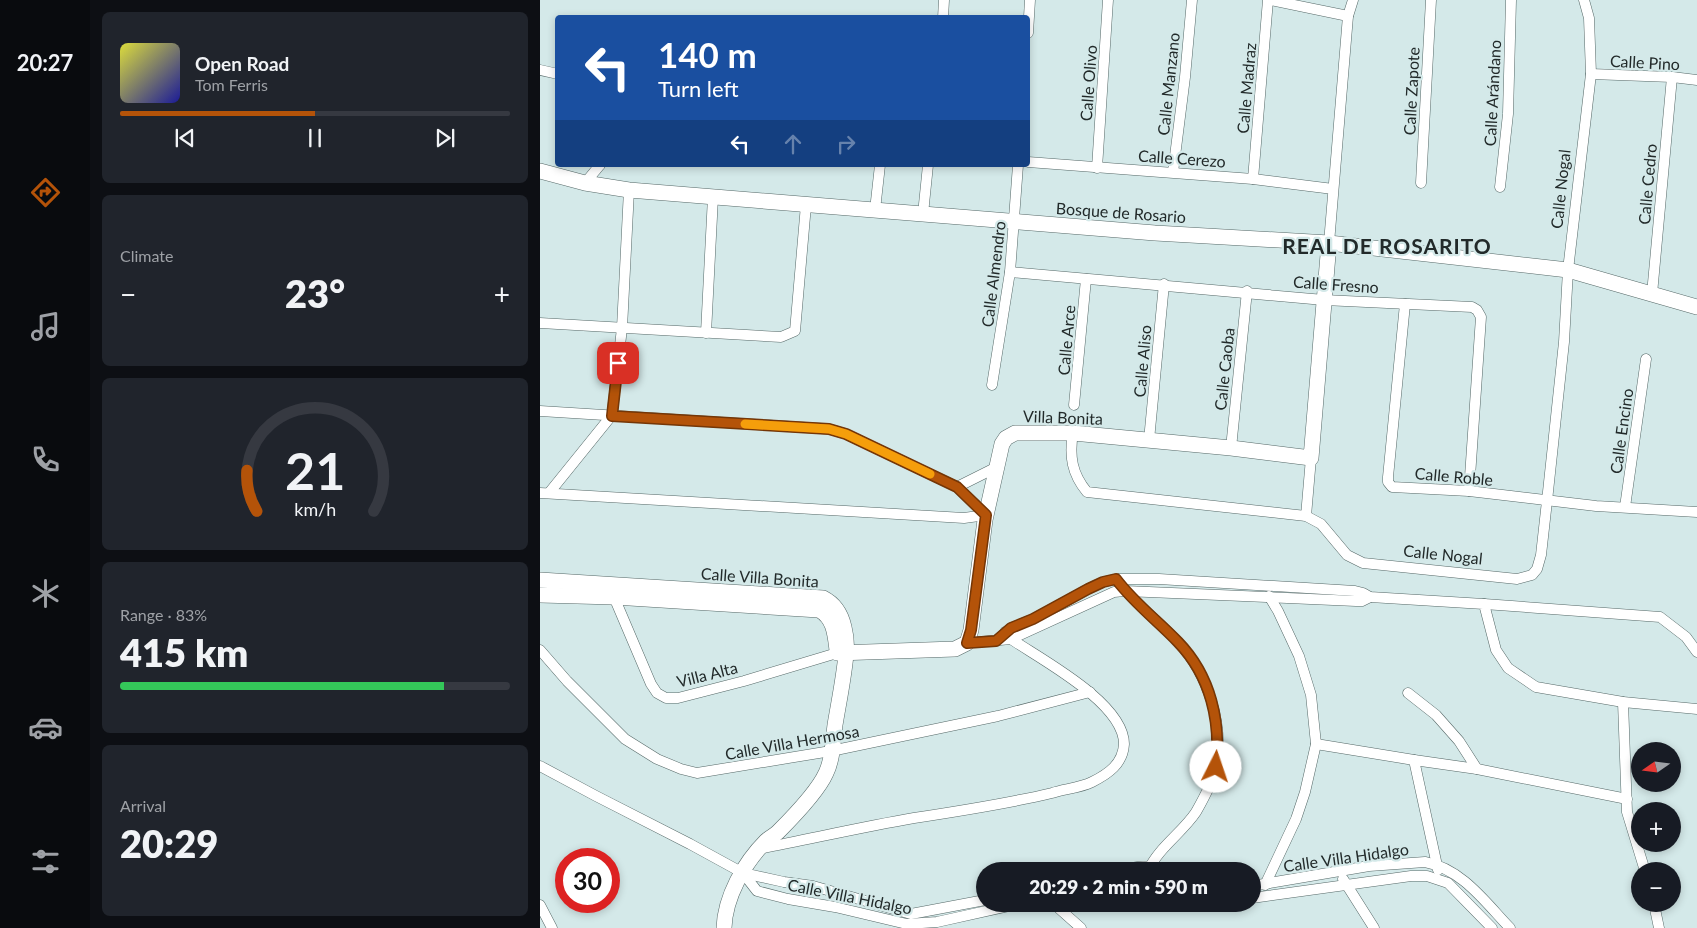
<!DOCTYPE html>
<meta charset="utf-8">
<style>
body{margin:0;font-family:Lato,sans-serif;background:#20242c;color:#f1f3f6;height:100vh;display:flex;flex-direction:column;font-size:19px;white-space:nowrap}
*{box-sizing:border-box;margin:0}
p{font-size:16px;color:#9ea1a6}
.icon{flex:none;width:28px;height:28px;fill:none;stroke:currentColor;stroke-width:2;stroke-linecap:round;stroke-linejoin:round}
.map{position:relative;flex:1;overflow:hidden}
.details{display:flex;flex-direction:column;gap:12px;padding:12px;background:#0d0f14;width:450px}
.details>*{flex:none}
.guide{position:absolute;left:15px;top:15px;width:475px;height:152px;border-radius:5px;box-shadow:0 2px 8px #0003;background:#1a4fa0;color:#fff;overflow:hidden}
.needle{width:32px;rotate:256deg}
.buttons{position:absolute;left:1091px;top:742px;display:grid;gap:10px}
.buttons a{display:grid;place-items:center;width:50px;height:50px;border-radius:50%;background:#171b24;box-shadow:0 2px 8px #0003;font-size:25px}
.speed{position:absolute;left:15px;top:848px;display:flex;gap:10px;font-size:25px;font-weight:700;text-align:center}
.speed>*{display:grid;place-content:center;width:65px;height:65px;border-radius:50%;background:#171b24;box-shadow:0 2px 8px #0003;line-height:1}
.speed .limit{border:8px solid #d22;background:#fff;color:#111}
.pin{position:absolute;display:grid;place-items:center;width:42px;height:42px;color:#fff;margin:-21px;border-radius:10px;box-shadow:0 2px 8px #0006}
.me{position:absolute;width:55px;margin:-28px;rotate:4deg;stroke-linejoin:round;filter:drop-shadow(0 0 4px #0008)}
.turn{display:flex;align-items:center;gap:18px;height:105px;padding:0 20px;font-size:22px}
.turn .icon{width:65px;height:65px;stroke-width:2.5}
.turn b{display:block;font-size:35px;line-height:42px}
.lanes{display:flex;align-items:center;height:48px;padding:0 20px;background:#0003;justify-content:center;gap:25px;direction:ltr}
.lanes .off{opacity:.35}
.big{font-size:38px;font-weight:800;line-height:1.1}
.details .card{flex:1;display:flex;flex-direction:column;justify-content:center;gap:8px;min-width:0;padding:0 18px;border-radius:8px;background:#20242c}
.details .dial{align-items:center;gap:0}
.dial svg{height:130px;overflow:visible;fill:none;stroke:#363941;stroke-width:7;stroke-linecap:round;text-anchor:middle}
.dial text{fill:#f1f3f6;stroke:none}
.song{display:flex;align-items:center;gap:15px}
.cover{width:60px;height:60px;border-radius:8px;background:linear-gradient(135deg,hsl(60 70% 55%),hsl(240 70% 35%))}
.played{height:5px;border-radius:2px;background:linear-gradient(90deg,#b45309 50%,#363941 50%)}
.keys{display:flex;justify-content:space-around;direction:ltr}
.heat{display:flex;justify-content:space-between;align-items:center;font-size:28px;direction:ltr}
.charge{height:8px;border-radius:4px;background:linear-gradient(90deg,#34c759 83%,#363941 0)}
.trip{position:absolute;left:436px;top:862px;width:285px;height:50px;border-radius:25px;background:#171b24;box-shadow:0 2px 8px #0003;font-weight:800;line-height:50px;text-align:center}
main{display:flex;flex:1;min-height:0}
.dock{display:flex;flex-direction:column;width:90px;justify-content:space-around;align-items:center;background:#090b0e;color:#9ea1a6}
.dock .icon{width:35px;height:35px}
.dock .on{color:#b45309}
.dock b{font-size:22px;color:#f1f3f6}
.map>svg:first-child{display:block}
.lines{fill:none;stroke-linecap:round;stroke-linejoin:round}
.street-casing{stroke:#556867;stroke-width:11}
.secondary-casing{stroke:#556867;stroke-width:16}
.street{stroke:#fff;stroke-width:10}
.secondary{stroke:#fff;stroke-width:15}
.route-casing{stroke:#753606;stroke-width:12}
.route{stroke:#b45309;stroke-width:9}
.slow{stroke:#f59e0b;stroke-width:9}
.labels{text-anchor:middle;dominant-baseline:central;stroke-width:4.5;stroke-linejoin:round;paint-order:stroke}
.street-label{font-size:16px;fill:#222a2a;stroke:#d4e9e9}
.district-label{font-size:21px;font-weight:bold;letter-spacing:1px;fill:#222a2a;stroke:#d4e9e9}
</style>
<main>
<nav class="dock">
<b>20:27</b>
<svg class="icon on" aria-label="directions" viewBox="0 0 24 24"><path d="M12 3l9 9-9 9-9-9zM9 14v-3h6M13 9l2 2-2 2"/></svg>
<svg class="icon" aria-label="music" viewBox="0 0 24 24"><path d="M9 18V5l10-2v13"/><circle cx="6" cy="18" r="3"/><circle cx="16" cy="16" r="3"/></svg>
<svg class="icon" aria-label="phone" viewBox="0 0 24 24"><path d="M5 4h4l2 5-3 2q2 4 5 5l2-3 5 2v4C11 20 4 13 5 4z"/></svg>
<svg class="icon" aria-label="climate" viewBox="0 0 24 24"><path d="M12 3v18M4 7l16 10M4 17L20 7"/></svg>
<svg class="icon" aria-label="car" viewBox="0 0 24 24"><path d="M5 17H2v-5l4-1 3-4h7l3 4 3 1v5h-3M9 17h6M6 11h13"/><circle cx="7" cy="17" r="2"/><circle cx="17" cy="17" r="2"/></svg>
<svg class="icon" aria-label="filters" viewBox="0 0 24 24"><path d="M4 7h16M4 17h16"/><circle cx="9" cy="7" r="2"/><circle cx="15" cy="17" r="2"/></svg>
</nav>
<section class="details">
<div class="card">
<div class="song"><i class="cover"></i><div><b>Open Road</b><p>Tom Ferris</p></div></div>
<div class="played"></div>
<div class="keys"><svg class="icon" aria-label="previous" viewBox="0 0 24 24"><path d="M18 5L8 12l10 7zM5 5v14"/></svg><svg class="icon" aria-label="pause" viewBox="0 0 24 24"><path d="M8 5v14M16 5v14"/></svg><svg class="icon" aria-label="next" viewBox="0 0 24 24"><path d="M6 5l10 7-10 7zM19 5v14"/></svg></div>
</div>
<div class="card"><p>Climate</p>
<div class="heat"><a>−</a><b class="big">23°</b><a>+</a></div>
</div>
<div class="card dial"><svg viewBox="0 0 100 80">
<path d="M14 69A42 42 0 1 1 86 69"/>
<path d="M14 69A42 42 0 0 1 8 44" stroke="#b45309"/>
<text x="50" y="56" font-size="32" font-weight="700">21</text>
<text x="50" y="72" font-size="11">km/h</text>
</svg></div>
<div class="card"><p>Range · 83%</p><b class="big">415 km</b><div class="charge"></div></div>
<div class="card"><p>Arrival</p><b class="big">20:29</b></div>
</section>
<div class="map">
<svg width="1157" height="928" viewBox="0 0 1157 928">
<rect width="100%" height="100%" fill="#d4e9e9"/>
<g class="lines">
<defs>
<g id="street">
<polyline points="730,0 808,16"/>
<polyline points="403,18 404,0"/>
<polyline points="488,33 490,0"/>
<polyline points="0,70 18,74"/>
<polyline points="1051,74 1132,77 1157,80"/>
<polyline points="488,162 713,179 793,189"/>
<polyline points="557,168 568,0"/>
<polyline points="633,172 645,77 652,0"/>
<polyline points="713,179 728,0"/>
<polyline points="45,183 60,165"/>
<polyline points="881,183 891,0"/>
<polyline points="960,187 968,114 971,0"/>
<polyline points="335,210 340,165"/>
<polyline points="383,214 388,165"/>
<polyline points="789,243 808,16 813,0"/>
<polyline points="470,272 784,300 932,307 937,310 941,317 929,491"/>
<polyline points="1112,294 1132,77"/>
<polyline points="865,304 848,477 848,482 852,487 929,491 1056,506 1157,512"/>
<polyline points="0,323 241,337 255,331 266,205"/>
<polyline points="166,333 173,197"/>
<polyline points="452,385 470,272 478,165"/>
<polyline points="534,405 546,279"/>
<polyline points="0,411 289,429 306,434 417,487 446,515"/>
<path d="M533 433C529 456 532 474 547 492L766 516 781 524 807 555 823 563 977 579 992 575 997 569 1001 555 1007 501 1024 342 1028 270 1051 74 1049 18 1044 0"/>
<polyline points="609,440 624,284"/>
<polyline points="691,448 707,291"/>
<polyline points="417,487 457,467"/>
<polyline points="0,493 424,518 446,515"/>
<polyline points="9,493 72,415 82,328 89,190"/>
<polyline points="1085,507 1106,359"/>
<polyline points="766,516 771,458"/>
<path d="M584 589C601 608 621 624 639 643 668 675 684 724 676 767 673 782 664 798 656 812 642 833 618 848 608 871"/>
<polyline points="74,597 111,684 117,693 126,698 138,698 204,681 297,653"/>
<polyline points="944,604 1120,617 1146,637 1157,652"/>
<polyline points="456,641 471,628 493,619 548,589 563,582 576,579 619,579 815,591 823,593 830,597 944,604 956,650 968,668 996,687 1083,702 1157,709"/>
<polyline points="427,643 471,639 574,592 585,591 816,601 822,601 830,597"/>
<polyline points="0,650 27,681 85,739 117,759 141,769 157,773 291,751 458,716 550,692"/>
<polyline points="868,693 896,715 919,741 937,769"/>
<polyline points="1083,702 1087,812 1105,871"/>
<polyline points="776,744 874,760 937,769 1087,799"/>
<polyline points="874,760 898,870"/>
<polyline points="0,766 56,796 150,844 203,873 244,882 273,886 371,914 445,900"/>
<path d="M218 849C270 839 322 827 374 818 420 811 466 804 512 793 524 789 540 788 552 782 568 774 583 764 584 744 584 703 502 660 471 639L465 632"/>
<path d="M575 871C593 867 613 863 630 871"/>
<polyline points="203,873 217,891 248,899 295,907 367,924 397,922 478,904"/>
<polyline points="803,879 834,928"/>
<polyline points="725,885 756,819 765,792 776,744 771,695 759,656 738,611 729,596"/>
<path d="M712 886 829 866 885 862C922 869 945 902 970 928"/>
<polyline points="712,898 871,876 887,876 908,883 952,928"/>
<polyline points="514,904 541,928"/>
<polyline points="1114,904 1119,928"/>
<polyline points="0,905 12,928"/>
</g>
<g id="secondary">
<polyline points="0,171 45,183 89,190 615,233 789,243 1028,270 1157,307"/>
<path d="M0 580 283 598C295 604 301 614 304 627 306 635 307 645 306 654 304 677 299 701 295 725 293 740 293 759 286 773 278 791 252 818 238 832 234 836 230 837 226 841 204 863 185 897 184 928"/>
<path d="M0 595 74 597 279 610C294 618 295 634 297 650"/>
<polyline points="297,653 415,649 427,643 431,630 445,520 462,444 466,438 475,433 533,433 691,448 771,458 789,243"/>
</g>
</defs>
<use href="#street" class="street-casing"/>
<use href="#secondary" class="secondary-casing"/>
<use href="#street" class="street"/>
<use href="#secondary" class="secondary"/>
</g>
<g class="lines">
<defs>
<path id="route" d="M78 363 72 416 289 429 306 434 417 487 446 515 431 630 427 643 456 641 471 628 493 619 548 589 563 582 576 579C594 603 618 621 638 642 671 676 681 722 676 767"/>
</defs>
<use href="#route" class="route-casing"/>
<use href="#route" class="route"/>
<polyline class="slow" points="205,424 289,429 306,434 390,474"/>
</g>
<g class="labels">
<g class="street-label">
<text transform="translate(1105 62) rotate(3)">Calle Pino</text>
<text transform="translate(548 83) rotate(-86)">Calle Olivo</text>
<text transform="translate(628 84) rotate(-84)">Calle Manzano</text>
<text transform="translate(706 88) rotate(-85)">Calle Madraz</text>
<text transform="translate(871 91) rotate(-87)">Calle Zapote</text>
<text transform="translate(952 93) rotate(-87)">Calle Arándano</text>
<text transform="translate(642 158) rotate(4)">Calle Cerezo</text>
<text transform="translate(1107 184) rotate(-85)">Calle Cedro</text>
<text transform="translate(1020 189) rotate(-84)">Calle Nogal</text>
<text transform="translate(581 212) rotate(4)">Bosque de Rosario</text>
<text transform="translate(453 274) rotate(-83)">Calle Almendro</text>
<text transform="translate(796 284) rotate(4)">Calle Fresno</text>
<text transform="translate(526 340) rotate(-85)">Calle Arce</text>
<text transform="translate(602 361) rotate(-85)">Calle Aliso</text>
<text transform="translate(684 369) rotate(-84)">Calle Caoba</text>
<text transform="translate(523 417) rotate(2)">Villa Bonita</text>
<text transform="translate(1081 431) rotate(-82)">Calle Encino</text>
<text transform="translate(914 476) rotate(5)">Calle Roble</text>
<text transform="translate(903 554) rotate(6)">Calle Nogal</text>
<text transform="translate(220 577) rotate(4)">Calle Villa Bonita</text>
<text transform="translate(167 674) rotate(-14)">Villa Alta</text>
<text transform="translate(252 742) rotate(-10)">Calle Villa Hermosa</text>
<text transform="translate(806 857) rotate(-8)">Calle Villa Hidalgo</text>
<text transform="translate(310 896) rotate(11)">Calle Villa Hidalgo</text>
</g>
<g class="district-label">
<text x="847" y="245">REAL DE ROSARITO</text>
</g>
</g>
</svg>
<div class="buttons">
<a><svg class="needle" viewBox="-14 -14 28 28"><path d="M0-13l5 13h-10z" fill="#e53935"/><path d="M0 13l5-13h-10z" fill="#9ea1a6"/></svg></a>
<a>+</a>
<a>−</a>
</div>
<div class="speed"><div class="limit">30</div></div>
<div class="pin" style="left:78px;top:363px;background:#d93025"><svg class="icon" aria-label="arrive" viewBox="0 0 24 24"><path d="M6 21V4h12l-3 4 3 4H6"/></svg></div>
<svg class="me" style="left:676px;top:767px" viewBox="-20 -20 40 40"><circle r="19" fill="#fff"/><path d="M0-13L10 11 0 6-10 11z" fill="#b45309"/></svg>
<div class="trip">20:29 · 2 min · 590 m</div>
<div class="guide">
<div class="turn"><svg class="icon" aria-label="left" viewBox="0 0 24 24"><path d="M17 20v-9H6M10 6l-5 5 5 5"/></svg><div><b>140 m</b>Turn left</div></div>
<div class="lanes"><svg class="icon" aria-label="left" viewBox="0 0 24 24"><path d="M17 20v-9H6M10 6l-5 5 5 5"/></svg><svg class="icon off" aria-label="ahead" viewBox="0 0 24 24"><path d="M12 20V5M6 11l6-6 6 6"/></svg><svg class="icon off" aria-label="right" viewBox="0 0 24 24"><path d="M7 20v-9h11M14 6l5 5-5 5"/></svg></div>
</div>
</div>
</main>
